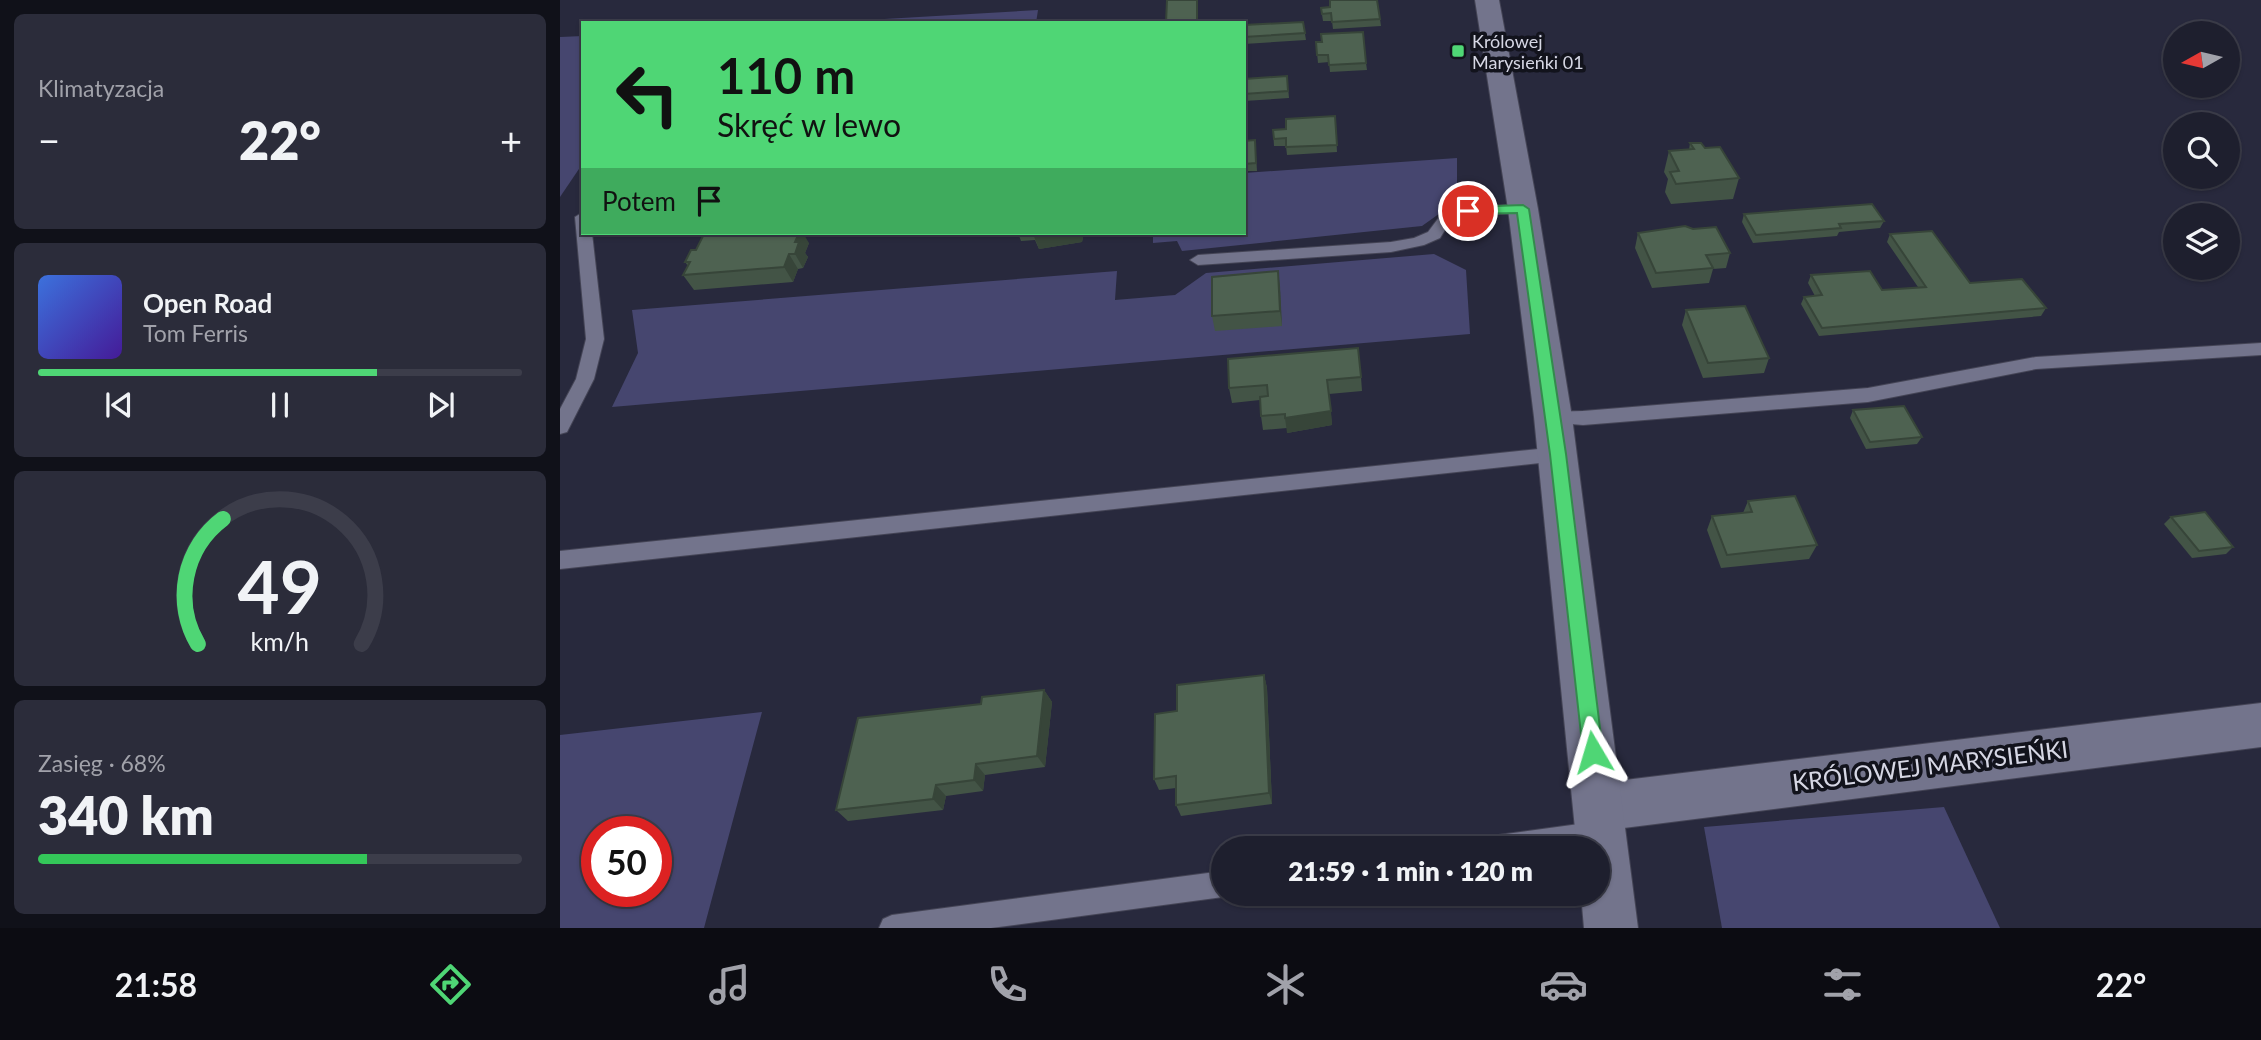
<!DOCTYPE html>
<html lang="pl">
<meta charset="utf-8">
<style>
body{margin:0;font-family:Lato,sans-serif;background:#2b2c3a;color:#f1f3f6;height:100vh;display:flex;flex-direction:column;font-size:26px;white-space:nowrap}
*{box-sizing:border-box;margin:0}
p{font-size:23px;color:#a1a2aa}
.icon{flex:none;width:38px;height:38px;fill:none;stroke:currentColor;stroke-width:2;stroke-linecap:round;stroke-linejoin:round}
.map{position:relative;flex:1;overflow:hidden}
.sheet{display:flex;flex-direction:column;gap:14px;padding:14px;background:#101119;width:560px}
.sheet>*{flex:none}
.hud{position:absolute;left:21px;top:21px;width:665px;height:214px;border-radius:0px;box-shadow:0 2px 5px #0004,0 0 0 2px #3c3d4a;background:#4fd675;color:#111;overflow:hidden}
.needle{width:46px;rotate:262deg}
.controls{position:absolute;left:1603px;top:21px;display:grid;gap:14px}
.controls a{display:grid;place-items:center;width:77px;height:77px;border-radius:50%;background:#1e1f2e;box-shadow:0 2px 5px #0004,0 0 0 2px #3c3d4a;font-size:35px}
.speed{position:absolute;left:21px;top:816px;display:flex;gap:14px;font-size:35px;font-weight:700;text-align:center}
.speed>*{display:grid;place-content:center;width:91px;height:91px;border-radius:50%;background:#1e1f2e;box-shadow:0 2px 5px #0004,0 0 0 2px #3c3d4a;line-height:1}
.speed .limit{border:10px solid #d22;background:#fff;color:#111}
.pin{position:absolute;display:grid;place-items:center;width:60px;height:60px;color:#fff;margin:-30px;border:4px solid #fff;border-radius:50%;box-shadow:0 2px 7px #0007}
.me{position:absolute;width:77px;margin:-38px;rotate:353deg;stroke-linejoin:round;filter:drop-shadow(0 0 5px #0008)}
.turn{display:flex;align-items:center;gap:24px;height:147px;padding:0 21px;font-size:32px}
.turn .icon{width:91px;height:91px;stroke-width:2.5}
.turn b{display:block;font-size:49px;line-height:60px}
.then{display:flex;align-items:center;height:66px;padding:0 21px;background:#0003;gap:14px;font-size:26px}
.big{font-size:52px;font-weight:800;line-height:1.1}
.sheet .widget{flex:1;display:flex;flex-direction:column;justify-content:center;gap:10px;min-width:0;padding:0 24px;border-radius:10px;background:#2b2c3a}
.sheet .dial{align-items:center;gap:0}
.dial svg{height:182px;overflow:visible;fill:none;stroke:#3c3d4a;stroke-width:7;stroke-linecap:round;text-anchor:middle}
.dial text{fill:#f1f3f6;stroke:none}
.song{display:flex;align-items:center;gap:21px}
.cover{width:84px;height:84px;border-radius:10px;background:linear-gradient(135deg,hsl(220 70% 55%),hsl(260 70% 35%))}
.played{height:7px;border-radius:4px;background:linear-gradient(90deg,#4fd675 70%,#3c3d4a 70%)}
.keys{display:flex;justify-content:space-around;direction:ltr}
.heat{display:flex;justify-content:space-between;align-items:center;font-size:38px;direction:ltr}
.charge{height:10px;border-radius:5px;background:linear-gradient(90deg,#34c759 68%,#3c3d4a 0)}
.trip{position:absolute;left:651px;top:836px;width:399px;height:70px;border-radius:35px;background:#1e1f2e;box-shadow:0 2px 5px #0004,0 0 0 2px #3c3d4a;font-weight:800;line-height:70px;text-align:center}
.tabs{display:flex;height:112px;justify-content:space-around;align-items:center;background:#0c0c12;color:#a1a2aa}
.tabs .icon{width:49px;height:49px}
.tabs .selected{color:#4fd675}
.tabs b{font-size:32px;color:#f1f3f6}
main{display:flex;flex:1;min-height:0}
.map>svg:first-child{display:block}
.green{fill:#46466f;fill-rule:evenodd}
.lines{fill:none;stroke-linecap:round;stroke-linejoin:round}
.service-casing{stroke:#445;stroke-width:2}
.minor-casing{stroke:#445;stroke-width:2}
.secondary-casing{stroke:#445;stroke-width:2}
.service{fill:#73748c;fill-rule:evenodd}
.minor{fill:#73748c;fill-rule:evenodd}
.secondary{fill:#73748c;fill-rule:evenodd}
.wall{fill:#435446}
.shaded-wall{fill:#374539}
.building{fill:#4e6251;stroke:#374539;stroke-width:2}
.route{fill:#4fd675;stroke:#338b4c;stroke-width:2}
.poi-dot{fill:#4fd675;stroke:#12131c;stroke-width:2.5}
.labels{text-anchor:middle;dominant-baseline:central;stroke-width:7;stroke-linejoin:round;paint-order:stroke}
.far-poi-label{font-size:18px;fill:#d6d7e4;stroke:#12131c;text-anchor:start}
.near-street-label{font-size:24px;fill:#d6d7e4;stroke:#12131c}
</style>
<main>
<section class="sheet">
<div class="widget"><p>Klimatyzacja</p>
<div class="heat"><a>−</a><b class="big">22°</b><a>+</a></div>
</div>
<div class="widget">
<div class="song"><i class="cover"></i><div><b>Open Road</b><p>Tom Ferris</p></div></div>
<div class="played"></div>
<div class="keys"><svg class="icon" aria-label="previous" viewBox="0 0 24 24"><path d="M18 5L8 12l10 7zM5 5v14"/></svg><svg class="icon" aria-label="pause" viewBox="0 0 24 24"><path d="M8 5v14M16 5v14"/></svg><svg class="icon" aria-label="next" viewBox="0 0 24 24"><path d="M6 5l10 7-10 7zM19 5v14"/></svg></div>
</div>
<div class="widget dial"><svg viewBox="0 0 100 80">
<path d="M14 69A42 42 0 1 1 86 69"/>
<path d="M14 69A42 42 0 0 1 25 14" stroke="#4fd675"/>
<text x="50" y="56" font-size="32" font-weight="700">49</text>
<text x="50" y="72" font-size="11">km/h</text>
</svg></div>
<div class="widget"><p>Zasięg · 68%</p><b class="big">340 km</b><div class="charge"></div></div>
</section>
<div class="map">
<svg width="1701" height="928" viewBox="0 0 1701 928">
<rect width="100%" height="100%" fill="#28293d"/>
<g class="green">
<polygon points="478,10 476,23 255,23"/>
<polygon points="23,36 23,163 0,197 0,37"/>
<polygon points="897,158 897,201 862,226 622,251 617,241 593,243 593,233 684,233 684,173"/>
<polygon points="874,254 906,270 910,334 52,407 78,353 72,310 557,271 555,300 615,295 646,273"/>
<path d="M202 712 144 928H0V735ZM37 831H96V891H37Z"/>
<polygon points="1384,807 1440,928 1162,928 1144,827"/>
</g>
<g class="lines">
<defs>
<g id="service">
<polygon points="963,204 971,209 968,212 910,216 890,222 880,238 864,245 831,252 638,265 630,260 638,255 831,242 854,238 868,232 880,216 903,208"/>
<polygon points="23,212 23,233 32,233 44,339 34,379 7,432 0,434 0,409 16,379 26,339 15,217"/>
<polygon points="1701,343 1701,355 1476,369 1308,402 1023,425 986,422 984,417 986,412 1023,411 1308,388 1476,357"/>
<polygon points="998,447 1005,449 1008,454 1005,459 998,461 0,569 0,551"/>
<polygon points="1041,821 1050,825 1054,834 1050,843 1041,847 918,849 922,840 931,836"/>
<polygon points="663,871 663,894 670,894 663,897 431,928 319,928 323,919 332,915"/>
</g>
<polygon id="minor" points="1701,703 1701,747 1040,831 1023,824 1015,807 1023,790 1040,783"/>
<polygon id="secondary" points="915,0 939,0 978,209 1012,417 1078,928 1024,928 1021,894 1038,894 1038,849 1017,849 974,417 948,209"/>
</defs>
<use href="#service" class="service-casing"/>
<use href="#minor" class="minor-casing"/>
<use href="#secondary" class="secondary-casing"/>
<use href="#service" class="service"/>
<use href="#minor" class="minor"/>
<use href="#secondary" class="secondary"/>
</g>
<g class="wall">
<polygon points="761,8 820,19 821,26 773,29 772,21 763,21"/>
<polygon points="743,22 746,40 684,44 684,25"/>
<polygon points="756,42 806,63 807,70 770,72 769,62 758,63"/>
<polygon points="727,76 729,98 684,101 684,79"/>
<polygon points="775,116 777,152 727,155 726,146 714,146 713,130 726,129"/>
<polygon points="695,140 697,171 684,171 684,141"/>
<polygon points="1130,143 1145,148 1179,178 1173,199 1111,204 1105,192 1108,179 1104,172 1109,151 1129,150"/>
<polygon points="1184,214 1324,221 1320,228 1279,232 1277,236 1193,243 1182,222"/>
<polygon points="458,233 524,233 522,242 479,249 475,240 461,241"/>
<polygon points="1078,233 1170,253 1166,268 1153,269 1149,283 1092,288 1075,248"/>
<polygon points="1330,234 1410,283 1486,308 1481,316 1259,336 1241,304 1244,297 1255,296 1248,283 1251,275 1322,290 1358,287 1327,242"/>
<polygon points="249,243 245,253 248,257 243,268 238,269 233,282 134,290 123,275 128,266 125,262"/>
<polygon points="718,271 722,326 655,331 652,316"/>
<polygon points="1126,310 1209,358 1204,373 1143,378 1122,325"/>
<polygon points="801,377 802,391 769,394 772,425 727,433 727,428 703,430 701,416 700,400 672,403 669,388"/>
<polygon points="1293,410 1362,437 1357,444 1306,449 1290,418"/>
<polygon points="1188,501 1257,545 1249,559 1161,568 1147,530 1152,516 1183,513"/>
<polygon points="1611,517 1673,547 1666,554 1632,558 1604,524"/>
<polygon points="704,675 707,688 712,804 621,816 616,805 616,788 599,790 594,779 617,711"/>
<polygon points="484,690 492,702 485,767 425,775 423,791 386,796 383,810 288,821 276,810 421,704"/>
</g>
<g class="shaded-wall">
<polygon points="239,233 243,233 249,243 245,253 248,257 243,268 235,254 235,242"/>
<polygon points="482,233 524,233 522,242 479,249 473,234"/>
<polygon points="229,254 238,269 233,282 224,267"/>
<polygon points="718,271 720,286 722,326 720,311"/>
<polygon points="771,411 772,425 727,433 725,418"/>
<polygon points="704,675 707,688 712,804 709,793"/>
<polygon points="484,690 492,702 485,767 477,756"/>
<polygon points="416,764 425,775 423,791 414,780"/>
<polygon points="376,785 386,796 383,810 373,799"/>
</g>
<g class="building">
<polygon points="607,0 637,0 637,23 606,23"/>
<polygon points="770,0 817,0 820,19 772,22 771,13 762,14 761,8 770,7"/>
<polygon points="743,22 745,33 684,37 684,25"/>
<polygon points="803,32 806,63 769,65 768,55 757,55 756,42 762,42 761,34"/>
<polygon points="727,76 728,91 684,94 684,79"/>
<polygon points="775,116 777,145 726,147 726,138 714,139 713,130 726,129 726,119"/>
<polygon points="695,140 696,163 684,164 684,141"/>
<polygon points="1130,143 1141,143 1145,148 1160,147 1179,178 1116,184 1110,172 1119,171 1109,151 1134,149"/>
<polygon points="1312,204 1324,221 1279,224 1281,228 1196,235 1184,214"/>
<polygon points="1125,226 1133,229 1156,227 1170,253 1146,255 1153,268 1096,273 1078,233"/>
<polygon points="1372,231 1410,283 1462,279 1486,308 1262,328 1244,297 1262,295 1251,275 1310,271 1322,290 1366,287 1330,234"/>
<polygon points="169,233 239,233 235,242 239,242 235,254 229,254 224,267 123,275 130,262 125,262 131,250 136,250 143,236 168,234"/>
<polygon points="718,271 720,311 652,316 652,277"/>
<polygon points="1185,306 1209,358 1148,363 1126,310"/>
<polygon points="798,348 801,377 767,380 771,411 725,418 725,414 701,416 700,397 708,396 707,385 669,388 668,359"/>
<polygon points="1344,406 1362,437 1310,442 1293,410"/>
<polygon points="1235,496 1257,545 1167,555 1152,516 1192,512 1188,501"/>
<polygon points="1645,512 1673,547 1639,551 1611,517"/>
<polygon points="704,675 709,793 616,805 616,776 594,779 595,714 617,711 617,685"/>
<polygon points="484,690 477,756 416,764 414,780 376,785 373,799 276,810 298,718 421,704 422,697"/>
</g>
<polygon class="route" points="963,205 969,209 1006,454 1043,752 1040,759 1033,762 1026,759 1023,752 990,454 957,213 908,214 901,211 908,207"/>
<rect class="poi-dot" x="891" y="44" width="14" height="14" rx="3.5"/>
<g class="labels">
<g class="far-poi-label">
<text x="912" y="41">Królowej<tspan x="912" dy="21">Marysieńki 01</tspan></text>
</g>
<g class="near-street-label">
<text transform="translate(1370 765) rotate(-7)">KRÓLOWEJ MARYSIEŃKI</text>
</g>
</g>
</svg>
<div class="controls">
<a><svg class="needle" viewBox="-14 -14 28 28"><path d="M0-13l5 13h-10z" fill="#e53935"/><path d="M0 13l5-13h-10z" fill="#a1a2aa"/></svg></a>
<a><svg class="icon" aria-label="search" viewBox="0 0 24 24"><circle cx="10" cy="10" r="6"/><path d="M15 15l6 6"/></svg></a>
<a><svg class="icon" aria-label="layers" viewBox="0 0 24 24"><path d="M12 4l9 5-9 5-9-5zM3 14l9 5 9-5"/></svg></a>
</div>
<div class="speed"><div class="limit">50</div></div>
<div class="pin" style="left:908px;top:211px;background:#d93025"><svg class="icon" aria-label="arrive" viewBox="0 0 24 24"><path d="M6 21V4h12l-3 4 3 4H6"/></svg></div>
<svg class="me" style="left:1033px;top:752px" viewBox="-20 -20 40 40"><path d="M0-17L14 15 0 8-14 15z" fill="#4fd675" stroke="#fff" stroke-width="4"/></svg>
<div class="trip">21:59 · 1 min · 120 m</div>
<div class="hud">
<div class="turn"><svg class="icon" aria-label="left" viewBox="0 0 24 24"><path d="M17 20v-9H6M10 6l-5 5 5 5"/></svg><div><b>110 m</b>Skręć w lewo</div></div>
<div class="then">Potem<svg class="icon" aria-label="arrive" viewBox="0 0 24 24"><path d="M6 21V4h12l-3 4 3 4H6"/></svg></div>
</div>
</div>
</main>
<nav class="tabs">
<b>21:58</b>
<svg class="icon selected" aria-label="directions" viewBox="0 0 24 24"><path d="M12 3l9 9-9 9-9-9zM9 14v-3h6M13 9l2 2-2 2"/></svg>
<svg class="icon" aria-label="music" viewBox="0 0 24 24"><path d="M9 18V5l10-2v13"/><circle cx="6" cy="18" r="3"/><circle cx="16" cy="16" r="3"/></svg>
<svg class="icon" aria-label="phone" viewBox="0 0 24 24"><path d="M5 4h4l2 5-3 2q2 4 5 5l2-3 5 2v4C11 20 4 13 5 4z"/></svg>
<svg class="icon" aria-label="climate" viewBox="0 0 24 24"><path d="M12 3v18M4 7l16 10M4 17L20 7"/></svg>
<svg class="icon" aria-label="car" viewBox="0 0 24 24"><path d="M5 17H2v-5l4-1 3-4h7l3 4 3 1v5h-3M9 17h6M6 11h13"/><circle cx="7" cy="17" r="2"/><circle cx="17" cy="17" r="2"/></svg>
<svg class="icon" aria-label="filters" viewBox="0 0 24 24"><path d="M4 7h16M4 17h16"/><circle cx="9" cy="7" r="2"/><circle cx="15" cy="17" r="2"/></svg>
<b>22°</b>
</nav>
